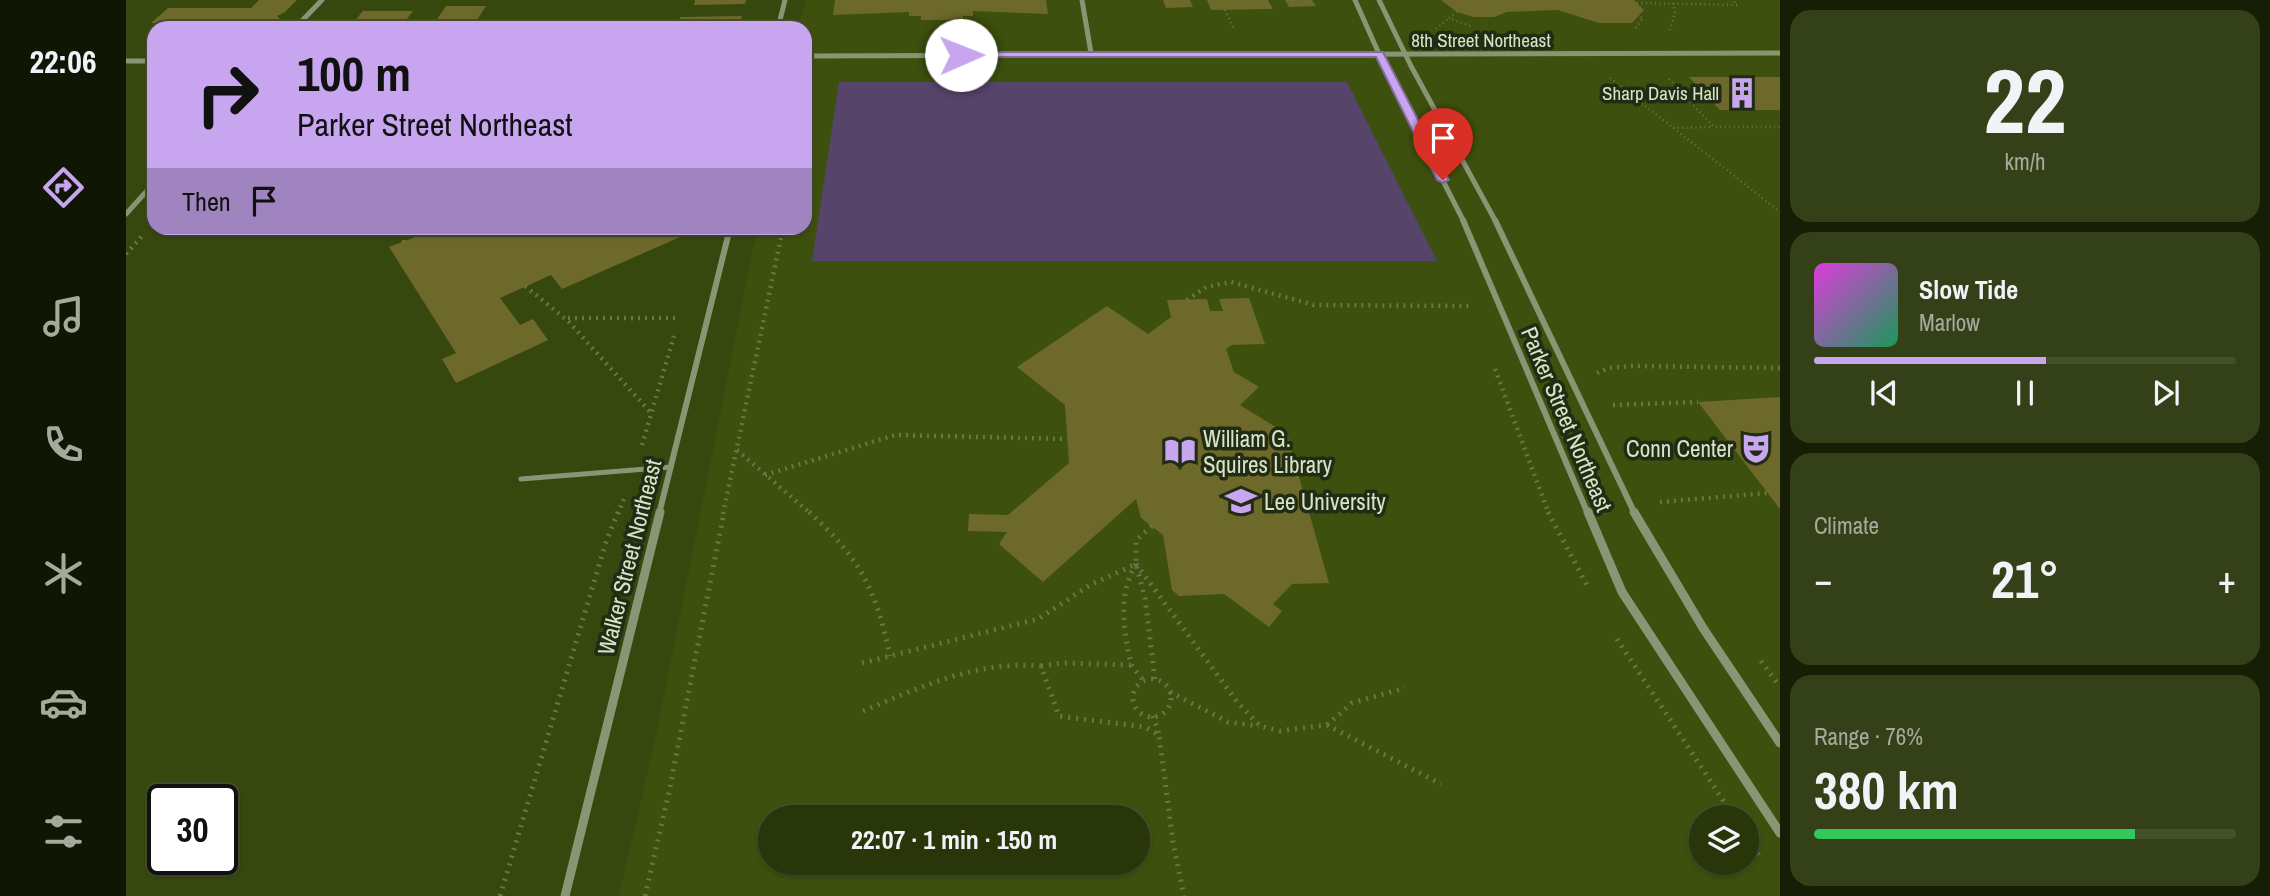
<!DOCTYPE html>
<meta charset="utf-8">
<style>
body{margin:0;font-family:"Archivo Narrow",sans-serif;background:#344118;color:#f1f3f6;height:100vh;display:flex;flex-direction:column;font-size:26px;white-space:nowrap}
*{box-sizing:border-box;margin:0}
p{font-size:23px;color:#a5ab9c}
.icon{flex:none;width:38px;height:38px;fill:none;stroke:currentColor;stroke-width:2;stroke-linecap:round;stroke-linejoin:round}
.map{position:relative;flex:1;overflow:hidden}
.drawer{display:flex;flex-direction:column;gap:10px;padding:10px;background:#161e06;width:490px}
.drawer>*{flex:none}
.top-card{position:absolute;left:21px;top:21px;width:665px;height:214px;border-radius:21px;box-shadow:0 2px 5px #0004,0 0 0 2px #44502b;background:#c7a6ef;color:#111;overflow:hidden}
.controls{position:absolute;left:1563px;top:805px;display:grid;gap:14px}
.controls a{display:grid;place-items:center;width:70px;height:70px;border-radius:50%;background:#28360a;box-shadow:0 2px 5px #0004,0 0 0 2px #44502b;font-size:35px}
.speed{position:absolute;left:21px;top:784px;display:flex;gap:14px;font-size:35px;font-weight:700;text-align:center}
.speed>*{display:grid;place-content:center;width:91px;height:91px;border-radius:50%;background:#28360a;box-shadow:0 2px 5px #0004,0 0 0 2px #44502b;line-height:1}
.speed .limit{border:4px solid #111;border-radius:10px;background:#fff;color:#111}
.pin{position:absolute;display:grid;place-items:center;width:60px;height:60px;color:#fff;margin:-72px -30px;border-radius:50% 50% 50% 0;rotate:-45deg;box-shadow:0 0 7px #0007}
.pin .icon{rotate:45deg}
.me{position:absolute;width:77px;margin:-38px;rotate:89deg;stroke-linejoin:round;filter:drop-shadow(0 0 5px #0008)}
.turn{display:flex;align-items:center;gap:24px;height:147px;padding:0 35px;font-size:32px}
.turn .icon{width:91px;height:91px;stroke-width:2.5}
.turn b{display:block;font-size:49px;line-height:60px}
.then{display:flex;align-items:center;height:66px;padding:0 35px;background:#0003;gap:14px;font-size:26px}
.big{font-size:52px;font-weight:800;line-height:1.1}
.drawer .tile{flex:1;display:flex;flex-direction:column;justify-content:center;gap:10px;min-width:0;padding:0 24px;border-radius:21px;background:#344118}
.drawer .dial{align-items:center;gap:0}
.dial b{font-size:91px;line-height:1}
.song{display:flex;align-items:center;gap:21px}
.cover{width:84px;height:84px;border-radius:10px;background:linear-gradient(135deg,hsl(300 70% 55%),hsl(150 70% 35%))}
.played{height:7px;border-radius:4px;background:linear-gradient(90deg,#c7a6ef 55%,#44502b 55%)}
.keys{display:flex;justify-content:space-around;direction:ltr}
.heat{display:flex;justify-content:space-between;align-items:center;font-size:38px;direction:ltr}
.charge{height:10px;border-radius:5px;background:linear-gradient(90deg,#34c759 76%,#44502b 0)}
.trip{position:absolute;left:632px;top:805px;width:392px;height:70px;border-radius:35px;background:#28360a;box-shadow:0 2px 5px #0004,0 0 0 2px #44502b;font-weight:800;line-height:70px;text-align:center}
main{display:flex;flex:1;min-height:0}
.menu{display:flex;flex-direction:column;width:126px;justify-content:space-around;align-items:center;background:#101604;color:#a5ab9c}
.menu .icon{width:49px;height:49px}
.menu .active{color:#c7a6ef}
.menu b{font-size:32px;color:#f1f3f6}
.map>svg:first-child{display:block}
.built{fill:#3d500d;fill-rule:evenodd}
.green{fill:#56446b}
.building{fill:#6d692b}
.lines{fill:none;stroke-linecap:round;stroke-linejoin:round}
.path-far2{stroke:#677746;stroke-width:2.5;stroke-dasharray:1 3.5;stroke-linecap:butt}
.path-far1{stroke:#677746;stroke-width:4.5;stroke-dasharray:2 5;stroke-linecap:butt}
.path{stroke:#677746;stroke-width:5;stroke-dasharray:2 6;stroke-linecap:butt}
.service{stroke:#899575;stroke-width:5}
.minor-far2{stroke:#899575;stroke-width:5}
.minor-far1{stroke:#899575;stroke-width:6}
.minor{stroke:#899575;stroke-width:9}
.route{fill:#c7a6ef;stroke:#816c9b;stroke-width:2}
.labels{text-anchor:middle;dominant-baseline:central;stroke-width:7;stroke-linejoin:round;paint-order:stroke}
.far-street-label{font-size:19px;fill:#d8e4c7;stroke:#222b13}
.far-poi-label{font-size:19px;fill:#d8e4c7;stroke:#222b13;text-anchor:end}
.street-label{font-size:23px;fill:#d8e4c7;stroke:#222b13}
.poi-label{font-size:23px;fill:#d8e4c7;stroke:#222b13;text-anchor:start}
</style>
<main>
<nav class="menu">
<b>22:06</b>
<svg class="icon active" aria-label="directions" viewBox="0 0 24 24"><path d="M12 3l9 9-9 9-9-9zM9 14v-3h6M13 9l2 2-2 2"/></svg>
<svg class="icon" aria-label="music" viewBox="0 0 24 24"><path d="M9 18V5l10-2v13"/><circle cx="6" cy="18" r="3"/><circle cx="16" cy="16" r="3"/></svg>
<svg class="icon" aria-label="phone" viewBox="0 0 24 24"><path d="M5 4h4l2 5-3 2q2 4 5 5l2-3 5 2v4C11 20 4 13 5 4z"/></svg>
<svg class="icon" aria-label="climate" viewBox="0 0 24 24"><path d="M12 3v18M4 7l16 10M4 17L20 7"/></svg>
<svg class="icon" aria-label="car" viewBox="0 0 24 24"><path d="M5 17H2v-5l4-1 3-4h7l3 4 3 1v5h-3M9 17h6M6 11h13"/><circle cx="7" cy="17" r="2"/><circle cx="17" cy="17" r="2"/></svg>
<svg class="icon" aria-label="filters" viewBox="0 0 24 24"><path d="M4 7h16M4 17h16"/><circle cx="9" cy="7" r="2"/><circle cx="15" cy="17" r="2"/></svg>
</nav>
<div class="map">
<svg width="1654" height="896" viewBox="0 0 1654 896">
<rect width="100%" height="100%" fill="#36480e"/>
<path class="built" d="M680 0H1654V896H493L530 736 631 228H679V28H671ZM644 817H1012V863H644ZM1575 817H1620V863H1575Z"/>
<polygon class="green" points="713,82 1221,82 1311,261 686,261"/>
<g class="building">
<polygon points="133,0 171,0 159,12 151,16 155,20 132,28 119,25 112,28 50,28 55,23 25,23 42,8 125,8"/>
<polygon points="569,0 620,0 619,4 568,5"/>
<polygon points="709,0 920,0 922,14 847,11 847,16 837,16 837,20 795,20 795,16 783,16 783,12 707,15"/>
<polygon points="1037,0 1064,0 1067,7 1040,8"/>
<polygon points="1081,0 1142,0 1147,9 1085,10"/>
<polygon points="1159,0 1186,0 1190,6 1163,7"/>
<polygon points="1315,0 1508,0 1518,10 1506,23 1473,23 1432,10 1381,12 1368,17 1348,17 1331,12"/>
<polygon points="320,6 360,6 346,28 305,28"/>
<polygon points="237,11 287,11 274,28 223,28"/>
<polygon points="616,16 613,28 551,28 554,17"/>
<polygon points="1563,77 1654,77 1654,110 1594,110"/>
<polygon points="313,228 343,228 347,233 359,228 545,228 554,237 436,289 425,275 374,298 394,325 407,319 422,340 330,383 316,359 330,353 263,247"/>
<polygon points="1123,298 1139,344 1106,345 1100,349 1108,372 1133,387 1114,405 1161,434 1203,583 1166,584 1147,604 1156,611 1143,627 1098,594 1053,596 1046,590 1037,535 1015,518 1010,499 917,582 873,544 881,532 842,531 843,514 882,515 943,463 939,405 891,367 981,306 1022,334 1045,317 1041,300 1081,299 1084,311 1097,311 1093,299"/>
<polygon points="1654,397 1654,509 1572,402"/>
</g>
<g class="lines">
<g class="path-far2">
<polyline points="1511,3 1611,5 1607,0"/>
<polyline points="1099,10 1108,29"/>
<polyline points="1331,12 1323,18 1347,27"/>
<polyline points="1510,28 1517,18 1512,16"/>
<polyline points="1310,29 1323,18"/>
<polyline points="1544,30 1549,13 1547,0"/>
<polyline points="1484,78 1654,212"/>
<polyline points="1543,79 1588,127 1654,127"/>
<polyline points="679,122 686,78"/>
<polyline points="1547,128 1587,127"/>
</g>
<g class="path-far1">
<polyline points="266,228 276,235"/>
<polyline points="278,242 276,235 279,228"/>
<polyline points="0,254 16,236"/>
<polyline points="399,286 442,321 525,413"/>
<polyline points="1061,300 1080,287 1105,282 1188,305 1344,306"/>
<polyline points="442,318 553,318"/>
<polyline points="1369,369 1423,514"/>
<polyline points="1471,373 1483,368 1505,366 1654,368"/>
<polyline points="1487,405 1572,402"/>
<polyline points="516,445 548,336"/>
<polyline points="611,450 685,514"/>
<polyline points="639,475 769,435 941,439"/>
<polyline points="1534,502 1642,493"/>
<polyline points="492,514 499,496"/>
<polyline points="597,514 657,228"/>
</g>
<g class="path">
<path d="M683 512C734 558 750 589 764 656"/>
<polyline points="1422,512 1463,589"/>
<polyline points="1026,526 1010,540 1010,564 1019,598 1029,680"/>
<polyline points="1010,564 1112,703 1134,726 1154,731 1201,725 1315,784"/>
<polyline points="1491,639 1608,817"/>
<polyline points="1635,661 1654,687"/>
<polyline points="736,663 912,619 964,585 1010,564"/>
<polyline points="1005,665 1017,680"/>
<path d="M915 666 937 663 1005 665C998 629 991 597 1010 564"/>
<circle cx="1026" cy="698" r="19"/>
<polyline points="1044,692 1102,722 1133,726"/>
<path d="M737 711C794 687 853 660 915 666L933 716 1019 727 1033 735 1047 842 1058 896"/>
<polyline points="1027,716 1033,734"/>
<polyline points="1201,725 1226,703 1279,688"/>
<polyline points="1627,847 1635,858"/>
<polyline points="374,896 480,542 492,512"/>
<polyline points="519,896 543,792 598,512"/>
</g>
<polyline class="service" points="395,479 545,467"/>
<g class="minor-far2">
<polyline points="956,0 965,53"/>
<polyline points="1229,0 1258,65 1338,222"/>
<polyline points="1253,0 1285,66 1370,222"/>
<polyline points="169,28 196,0"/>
<polyline points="652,28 659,0"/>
<polyline points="679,56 1654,53"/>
<polyline points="0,61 28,61"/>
<polyline points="0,214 28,183"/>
</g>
<g class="minor-far1">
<polyline points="1337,220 1462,514"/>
<polyline points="1369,220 1509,514"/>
<polyline points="533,514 604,228"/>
</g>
<g class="minor">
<polyline points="1462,512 1496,592 1654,833"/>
<polyline points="1508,512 1577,628 1654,743"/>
<polyline points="439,896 534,512"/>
</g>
</g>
<polygon class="route" points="835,52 1257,52 1323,180 1317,183 1311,180 1250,57 831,57 830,55"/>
<defs>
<symbol id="building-bare" viewBox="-9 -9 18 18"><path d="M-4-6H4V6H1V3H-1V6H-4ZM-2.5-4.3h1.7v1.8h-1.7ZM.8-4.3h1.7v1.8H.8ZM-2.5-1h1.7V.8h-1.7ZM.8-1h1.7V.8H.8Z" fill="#c7a6ef" stroke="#222b13" stroke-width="2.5" paint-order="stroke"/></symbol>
<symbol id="theatre-bare" viewBox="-9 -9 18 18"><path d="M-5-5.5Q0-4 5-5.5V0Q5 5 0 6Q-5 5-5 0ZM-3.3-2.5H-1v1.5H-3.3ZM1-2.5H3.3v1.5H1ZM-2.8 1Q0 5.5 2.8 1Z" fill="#c7a6ef" stroke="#222b13" stroke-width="2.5" paint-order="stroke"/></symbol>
<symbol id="library-bare" viewBox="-9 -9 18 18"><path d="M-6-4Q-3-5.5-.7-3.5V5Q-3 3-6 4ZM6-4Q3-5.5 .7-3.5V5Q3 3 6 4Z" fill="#c7a6ef" stroke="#222b13" stroke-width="2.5" paint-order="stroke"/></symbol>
<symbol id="university-bare" viewBox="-9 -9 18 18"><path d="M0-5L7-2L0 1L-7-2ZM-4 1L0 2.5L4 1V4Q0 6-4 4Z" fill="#c7a6ef" stroke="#222b13" stroke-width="2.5" paint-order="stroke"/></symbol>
</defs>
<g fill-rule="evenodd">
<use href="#building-bare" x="1594" y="71" width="44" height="44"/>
<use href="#theatre-bare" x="1608" y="426" width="44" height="44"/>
<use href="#library-bare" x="1032" y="429" width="44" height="44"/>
<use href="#university-bare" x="1093" y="479" width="44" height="44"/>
</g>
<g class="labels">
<g class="far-street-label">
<text x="1355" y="40">8th Street Northeast</text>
</g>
<g class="far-poi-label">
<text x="1593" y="93">Sharp Davis Hall</text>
</g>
<g class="street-label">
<text transform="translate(1441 419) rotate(67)">Parker Street Northeast</text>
<text transform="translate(503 557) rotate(-76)">Walker Street Northeast</text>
</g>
<g class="poi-label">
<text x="1077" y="438">William G.<tspan x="1077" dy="26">Squires Library</tspan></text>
<text x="1607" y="448" text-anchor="end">Conn Center</text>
<text x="1138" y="501">Lee University</text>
</g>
</g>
</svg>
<div class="controls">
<a><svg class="icon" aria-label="layers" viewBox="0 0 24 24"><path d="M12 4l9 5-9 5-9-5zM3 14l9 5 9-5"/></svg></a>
</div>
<div class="speed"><div class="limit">30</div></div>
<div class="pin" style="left:1317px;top:180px;background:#d93025"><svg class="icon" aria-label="arrive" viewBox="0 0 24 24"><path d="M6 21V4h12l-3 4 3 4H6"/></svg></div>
<svg class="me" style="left:835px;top:55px" viewBox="-20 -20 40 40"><circle r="19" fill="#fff"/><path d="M0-13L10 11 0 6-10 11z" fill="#c7a6ef"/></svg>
<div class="trip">22:07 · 1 min · 150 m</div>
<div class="top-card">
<div class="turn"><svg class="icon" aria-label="right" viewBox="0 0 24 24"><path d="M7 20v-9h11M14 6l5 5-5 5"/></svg><div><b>100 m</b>Parker Street Northeast</div></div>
<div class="then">Then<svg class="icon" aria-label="arrive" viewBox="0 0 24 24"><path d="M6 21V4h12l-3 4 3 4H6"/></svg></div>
</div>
</div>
<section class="drawer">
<div class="tile dial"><b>22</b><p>km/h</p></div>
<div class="tile">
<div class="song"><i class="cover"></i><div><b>Slow Tide</b><p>Marlow</p></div></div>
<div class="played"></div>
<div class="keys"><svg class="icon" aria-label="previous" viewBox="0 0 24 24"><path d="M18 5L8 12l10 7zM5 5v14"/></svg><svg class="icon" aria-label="pause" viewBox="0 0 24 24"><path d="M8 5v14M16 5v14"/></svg><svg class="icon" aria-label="next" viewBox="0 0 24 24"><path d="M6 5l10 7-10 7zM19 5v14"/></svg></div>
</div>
<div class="tile"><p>Climate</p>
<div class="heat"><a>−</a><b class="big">21°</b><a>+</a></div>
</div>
<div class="tile"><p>Range · 76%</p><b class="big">380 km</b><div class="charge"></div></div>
</section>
</main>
